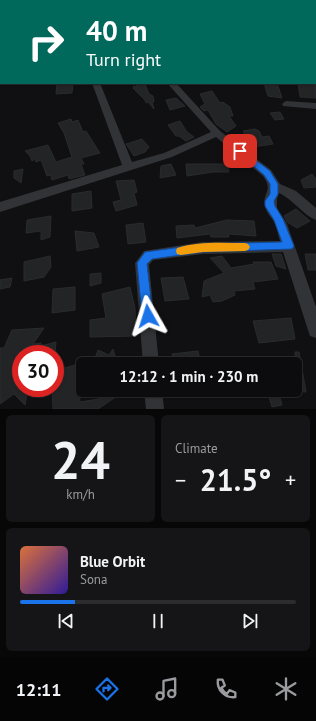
<!DOCTYPE html>
<meta charset="utf-8">
<style>
body{margin:0;font-family:"PT Sans",sans-serif;background:#151517;color:#f1f3f6;height:100vh;display:flex;flex-direction:column;font-size:15px;white-space:nowrap}
*{box-sizing:border-box;margin:0}
p{font-size:13px;color:#9a9b9e}
.icon{flex:none;width:22px;height:22px;fill:none;stroke:currentColor;stroke-width:2;stroke-linecap:round;stroke-linejoin:round}
.map{position:relative;height:409px;overflow:hidden}
.sheet{display:flex;flex-direction:column;gap:6px;padding:6px;background:#070708;flex:1}
.sheet>*{flex:none}
.hud{position:absolute;left:0px;top:0px;width:316px;height:84px;box-shadow:0 1px 3px #0004,0 0 0 1px #2c2c2e;background:#00695c;color:#fff;overflow:hidden}
.speed{position:absolute;left:12px;top:345px;display:flex;gap:8px;font-size:20px;font-weight:700;text-align:center}
.speed>*{display:grid;place-content:center;width:52px;height:52px;border-radius:50%;background:#0c0c0e;box-shadow:0 1px 3px #0004,0 0 0 1px #2c2c2e;line-height:1}
.speed .limit{border:6px solid #d22;background:#fff;color:#111}
.pin{position:absolute;display:grid;place-items:center;width:34px;height:34px;color:#fff;margin:-17px;border-radius:8px;box-shadow:0 2px 6px #0006}
.me{position:absolute;width:44px;margin:-22px;rotate:354deg;stroke-linejoin:round;filter:drop-shadow(0 0 3px #0008)}
.turn{display:flex;align-items:center;gap:14px;height:84px;padding:0 20px;font-size:18px}
.turn .icon{width:52px;height:52px;stroke-width:2.5}
.turn b{display:block;font-size:28px;line-height:34px}
.big{font-size:30px;font-weight:700;line-height:1.1}
.sheet .tile{flex:1;display:flex;flex-direction:column;justify-content:center;gap:6px;min-width:0;padding:0 14px;border-radius:6px;background:#151517}
.sheet .dial{align-items:center;gap:0}
.dial b{font-size:52px;line-height:1}
.song{display:flex;align-items:center;gap:12px}
.cover{width:48px;height:48px;border-radius:6px;background:linear-gradient(135deg,hsl(20 70% 55%),hsl(250 70% 35%))}
.played{height:4px;border-radius:2px;background:linear-gradient(90deg,#1a73e8 20%,#2c2c2e 20%)}
.keys{display:flex;justify-content:space-around;direction:ltr}
.heat{display:flex;justify-content:space-between;align-items:center;font-size:22px;direction:ltr}
.sheet .tiles{flex:1;display:grid;gap:6px;grid-template-columns:1fr 1fr}
.tile:last-child{grid-column:span 2}
.trip{position:absolute;left:76px;top:357px;width:226px;height:40px;border-radius:6px;background:#0c0c0e;box-shadow:0 1px 3px #0004,0 0 0 1px #2c2c2e;font-weight:700;line-height:40px;text-align:center}
.menu{display:flex;height:64px;justify-content:space-around;align-items:center;background:#050506;color:#9a9b9e}
.menu .icon{width:28px;height:28px}
.menu .current{color:#1a73e8}
.menu b{font-size:18px;color:#f1f3f6}
.map>svg:first-child{display:block}
.building{fill:#232426;stroke:#2a2b2e}
.lines{fill:none;stroke-linecap:round;stroke-linejoin:round}
.street{fill:#313336;fill-rule:evenodd}
.route{fill:#1a73e8;stroke:#114b97}
.slow{fill:#f59e0b}
</style>
<div class="map">
<svg width="316" height="409" viewBox="0 0 316 409">
<rect width="100%" height="100%" fill="#101012"/>
<g class="building">
<polygon points="57,83 73,83 72,93 56,94"/>
<polygon points="136,83 145,84 149,94 153,96 154,102 152,102 154,109 148,102 146,103 145,100 133,88 134,86 137,87"/>
<polygon points="264,83 277,83 282,98 268,96"/>
<polygon points="298,83 316,83 316,98 300,97"/>
<polygon points="212,91 220,103 223,102 230,107 233,116 229,116 236,126 227,132 216,124 208,110 204,111 200,107 205,104 200,94"/>
<polygon points="176,98 185,106 170,110 166,100"/>
<polygon points="280,112 284,119 275,120 270,113"/>
<polygon points="71,119 72,122 78,120 83,132 86,131 100,153 81,158 84,164 81,164 85,175 69,179 68,175 52,180 51,175 47,176 41,160 36,162 35,159 32,161 30,156 25,151 48,145 56,162 72,157 64,133 58,123"/>
<polygon points="180,121 187,132 194,137 186,141 179,136 176,136 168,125"/>
<polygon points="255,129 259,131 262,137 269,136 273,144 253,147 243,131"/>
<polygon points="142,139 149,147 145,152 134,156 126,144"/>
<polygon points="171,164 176,175 160,178 161,166"/>
<polygon points="186,164 227,164 229,172 213,172 187,176"/>
<polygon points="23,169 21,183 14,178 14,171"/>
<polygon points="312,174 316,179 316,187 304,188 301,180"/>
<polygon points="134,180 137,192 134,193 137,205 116,211 113,202 121,200 116,181"/>
<polygon points="91,191 92,208 72,211 72,194"/>
<polygon points="296,209 310,221 297,228 287,222 284,216"/>
<polygon points="51,216 50,237 41,240 41,231 26,233 27,220"/>
<polygon points="227,220 254,221 256,236 228,234 229,237 211,237 210,234 177,238 176,226 194,225 195,228"/>
<polygon points="143,223 146,242 128,244 126,225"/>
<polygon points="75,231 94,233 99,247 77,251"/>
<polygon points="272,254 281,254 286,269 276,266"/>
<polygon points="305,254 316,254 316,270 308,270"/>
<polygon points="50,256 51,267 44,277 24,281 24,262"/>
<polygon points="222,256 231,268 254,264 253,262 271,262 278,279 253,282 255,289 234,291 235,295 222,301 213,302 210,295 202,297 204,281 224,273 210,258"/>
<polygon points="101,273 101,283 90,286 90,274"/>
<polygon points="183,277 189,299 165,301 161,278"/>
<polygon points="12,278 10,287 0,289 0,280"/>
<polygon points="75,287 75,310 52,313 53,289"/>
<polygon points="130,287 135,308 136,336 90,337 90,320 106,318 102,294"/>
<polygon points="291,318 295,339 259,343 253,321"/>
<polygon points="44,328 33,344 41,343 41,346 56,342 55,354 21,354 21,388 28,388 25,405 14,394 0,404 0,348 4,348 12,330"/>
<polygon points="113,349 117,364 93,364 98,350 109,355"/>
<polygon points="198,351 201,364 174,364 172,354"/>
<polygon points="295,352 299,352 306,392 295,391"/>
<polygon points="78,364 80,402 99,399 97,390 126,390 98,409 53,409 52,388 55,388 55,371"/>
<polygon points="267,390 278,390 282,405 272,407"/>
</g>
<g class="lines">
<g class="street">
<polygon points="0,0 48,0 1,1 0,3"/>
<rect x="69" y="0" width="6" height="1"/>
<polygon points="297,0 303,0 304,1 298,1"/>
<rect x="315" y="12" width="1" height="5"/>
<rect x="315" y="28" width="1" height="4"/>
<rect x="0" y="57" width="1" height="4"/>
<rect x="315" y="75" width="1" height="4"/>
<path d="M92 83H100L132 162 164 153 211 132 167 83H176L220 131 271 170 280 184 296 191 316 208V220C304 216 293 199 279 193L277 199V208L287 224 316 307V338L310 336 308 330 283 252 203 254 153 260 149 265 159 364H143L135 263 144 251 203 242 280 241C278 235 277 228 274 222 271 216 266 213 265 206 262 192 274 191 263 176L216 137 172 157 0 212V202L122 165Z"/>
<polygon points="286,101 316,103 316,109 283,106 282,104"/>
<polygon points="144,390 162,390 164,409 146,409"/>
</g>
</g>
<polygon class="route" points="240,148 270,171 278,184 278,194 274,201 275,206 283,219 294,246 292,249 203,252 152,259 147,264 153,316 152,320 148,322 143,320 142,316 137,263 145,252 203,244 282,242 274,220 265,206 265,201 270,194 270,184 264,175 237,152 237,149"/>
<path class="slow" d="M245 243 248 244 250 247 248 250 245 251 203 252 181 255 177 254 176 251 177 248C198 241 223 243 245 243Z"/>
</svg>
<div class="speed"><div class="limit">30</div></div>
<div class="pin" style="left:240px;top:151px;background:#d93025"><svg class="icon" aria-label="arrive" viewBox="0 0 24 24"><path d="M6 21V4h12l-3 4 3 4H6"/></svg></div>
<svg class="me" style="left:148px;top:316px" viewBox="-20 -20 40 40"><path d="M0-17L14 15 0 8-14 15z" fill="#1a73e8" stroke="#fff" stroke-width="4"/></svg>
<div class="trip">12:12 · 1 min · 230 m</div>
<div class="hud">
<div class="turn"><svg class="icon" aria-label="right" viewBox="0 0 24 24"><path d="M7 20v-9h11M14 6l5 5-5 5"/></svg><div><b>40 m</b>Turn right</div></div>
</div>
</div>
<section class="sheet">
<div class="tiles">
<div class="tile dial"><b>24</b><p>km/h</p></div>
<div class="tile"><p>Climate</p>
<div class="heat"><a>−</a><b class="big">21.5°</b><a>+</a></div>
</div>
<div class="tile">
<div class="song"><i class="cover"></i><div><b>Blue Orbit</b><p>Sona</p></div></div>
<div class="played"></div>
<div class="keys"><svg class="icon" aria-label="previous" viewBox="0 0 24 24"><path d="M18 5L8 12l10 7zM5 5v14"/></svg><svg class="icon" aria-label="pause" viewBox="0 0 24 24"><path d="M8 5v14M16 5v14"/></svg><svg class="icon" aria-label="next" viewBox="0 0 24 24"><path d="M6 5l10 7-10 7zM19 5v14"/></svg></div>
</div>
</div>
</section>
<nav class="menu">
<b>12:11</b>
<svg class="icon current" aria-label="directions" viewBox="0 0 24 24"><path d="M12 3l9 9-9 9-9-9zM9 14v-3h6M13 9l2 2-2 2"/></svg>
<svg class="icon" aria-label="music" viewBox="0 0 24 24"><path d="M9 18V5l10-2v13"/><circle cx="6" cy="18" r="3"/><circle cx="16" cy="16" r="3"/></svg>
<svg class="icon" aria-label="phone" viewBox="0 0 24 24"><path d="M5 4h4l2 5-3 2q2 4 5 5l2-3 5 2v4C11 20 4 13 5 4z"/></svg>
<svg class="icon" aria-label="climate" viewBox="0 0 24 24"><path d="M12 3v18M4 7l16 10M4 17L20 7"/></svg>
</nav>
